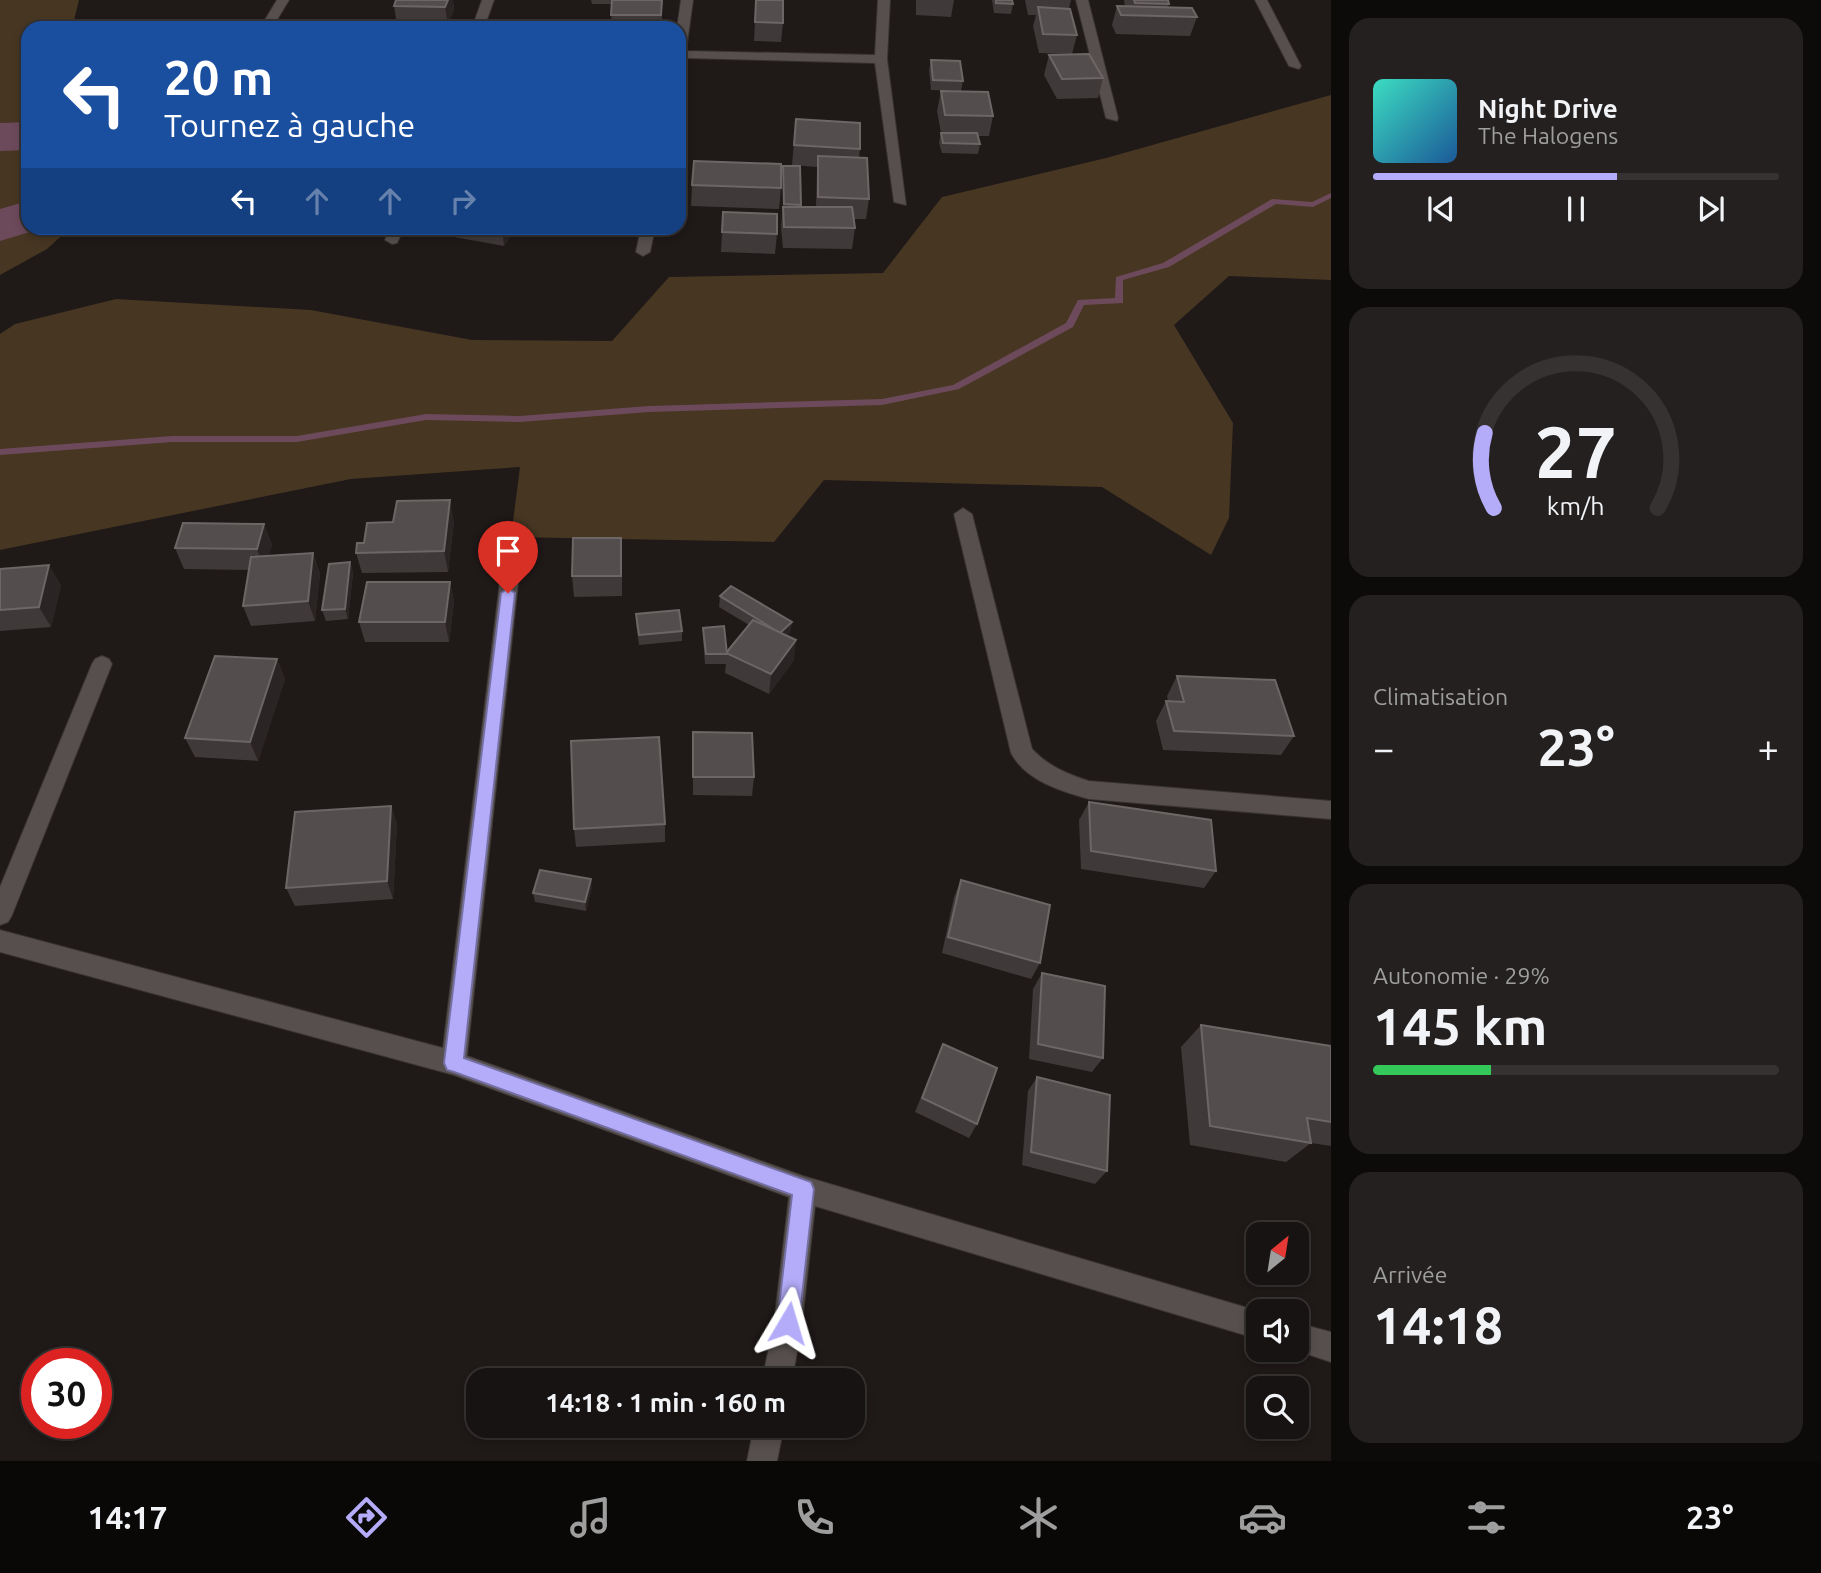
<!DOCTYPE html>
<html lang="fr">
<meta charset="utf-8">
<style>
body{margin:0;font-family:Ubuntu,sans-serif;background:#242020;color:#f1f3f6;height:100vh;display:flex;flex-direction:column;font-size:26px;white-space:nowrap}
*{box-sizing:border-box;margin:0}
p{font-size:23px;color:#9e9e9f}
.icon{flex:none;width:38px;height:38px;fill:none;stroke:currentColor;stroke-width:2;stroke-linecap:round;stroke-linejoin:round}
.map{position:relative;flex:1;overflow:hidden}
.details{display:flex;flex-direction:column;gap:18px;padding:18px;background:#0d0a0a;width:490px}
.details>*{flex:none}
.hud{position:absolute;left:21px;top:21px;width:665px;height:214px;border-radius:21px;box-shadow:0 4px 10px #0003,0 0 0 2px #363232;background:#1a4fa0;color:#fff;overflow:hidden}
.needle{width:46px;rotate:30deg}
.tools{position:absolute;left:1246px;top:1222px;display:grid;gap:14px}
.tools a{display:grid;place-items:center;width:63px;height:63px;border-radius:14px;background:#171312;box-shadow:0 4px 10px #0003,0 0 0 2px #363232;font-size:35px}
.speed{position:absolute;left:21px;top:1348px;display:flex;gap:14px;font-size:35px;font-weight:700;text-align:center}
.speed>*{display:grid;place-content:center;width:91px;height:91px;border-radius:50%;background:#171312;box-shadow:0 4px 10px #0003,0 0 0 2px #363232;line-height:1}
.speed .limit{border:10px solid #d22;background:#fff;color:#111}
.pin{position:absolute;display:grid;place-items:center;width:60px;height:60px;color:#fff;margin:-72px -30px;border-radius:50% 50% 50% 0;rotate:-45deg;box-shadow:0 0 7px #0007}
.pin .icon{rotate:45deg}
.me{position:absolute;width:77px;margin:-38px;rotate:7deg;stroke-linejoin:round;filter:drop-shadow(0 0 5px #0008)}
.turn{display:flex;align-items:center;gap:24px;height:147px;padding:0 28px;font-size:32px}
.turn .icon{width:91px;height:91px;stroke-width:2.5}
.turn b{display:block;font-size:49px;line-height:60px}
.lanes{display:flex;align-items:center;height:66px;padding:0 28px;background:#0003;justify-content:center;gap:35px;direction:ltr}
.lanes .off{opacity:.35}
.big{font-size:52px;font-weight:600;line-height:1.1}
.details .tile{flex:1;display:flex;flex-direction:column;justify-content:center;gap:10px;min-width:0;padding:0 24px;border-radius:21px;background:#242020}
.details .dial{align-items:center;gap:0}
.dial svg{height:182px;overflow:visible;fill:none;stroke:#363232;stroke-width:7;stroke-linecap:round;text-anchor:middle}
.dial text{fill:#f1f3f6;stroke:none}
.song{display:flex;align-items:center;gap:21px}
.cover{width:84px;height:84px;border-radius:10px;background:linear-gradient(135deg,hsl(170 70% 55%),hsl(210 70% 35%))}
.played{height:7px;border-radius:4px;background:linear-gradient(90deg,#b4acf9 60%,#363232 60%)}
.keys{display:flex;justify-content:space-around;direction:ltr}
.heat{display:flex;justify-content:space-between;align-items:center;font-size:38px;direction:ltr}
.charge{height:10px;border-radius:5px;background:linear-gradient(90deg,#34c759 29%,#363232 0)}
.trip{position:absolute;left:466px;top:1368px;width:399px;height:70px;border-radius:21px;background:#171312;box-shadow:0 4px 10px #0003,0 0 0 2px #363232;font-weight:600;line-height:70px;text-align:center}
.dock{display:flex;height:112px;justify-content:space-around;align-items:center;background:#090807;color:#9e9e9f}
.dock .icon{width:49px;height:49px}
.dock .active{color:#b4acf9}
.dock b{font-size:32px;color:#f1f3f6}
main{display:flex;flex:1;min-height:0}
.map>svg:first-child{display:block}
.green{fill:#473622}
.lines{fill:none;stroke-linecap:round;stroke-linejoin:round}
.stream{fill:#6d4a5b;fill-rule:evenodd}
.river{fill:#6d4a5b;fill-rule:evenodd}
.minor-casing{stroke:#373332;stroke-width:2}
.minor{fill:#564f4d;fill-rule:evenodd}
.wall{fill:#40393a}
.shaded-wall{fill:#2b2425}
.building{fill:#534d4d;stroke:#6c6666;stroke-width:2}
.route{fill:#b4acf9;stroke:#7570a2;stroke-width:2}
</style>
<main>
<div class="map">
<svg width="1331" height="1461" viewBox="0 0 1331 1461">
<rect width="100%" height="100%" fill="#1f1918"/>
<g class="green">
<polygon points="0,0 79,0 72,28 28,28 28,228 70,228 47,249 0,275"/>
<polygon points="1331,95 1331,280 1229,276 1174,325 1233,423 1229,518 1211,555 1102,487 824,480 774,542 511,537 520,467 351,479 0,550 0,334 15,324 116,299 311,310 472,340 612,341 669,277 883,273 942,197 1106,158"/>
</g>
<g class="lines">
<polygon class="stream" points="1331,193 1331,198 1313,207 1276,204 1169,267 1123,280 1123,303 1084,305 1073,327 959,389 882,405 649,412 520,422 426,420 297,442 172,442 0,455 0,449 172,436 297,436 426,414 520,416 649,406 882,399 953,385 1066,323 1078,300 1115,298 1116,277 1163,263 1272,199 1312,202"/>
<g class="river">
<polygon points="28,122 28,150 0,151 0,123"/>
<polygon points="28,201 28,228 43,228 0,241 0,209"/>
</g>
<defs>
<g id="minor">
<polygon points="277,0 289,0 272,28 260,28"/>
<polygon points="482,0 494,0 484,28 472,28"/>
<polygon points="681,0 693,0 686,51 875,55 878,0 890,0 887,59 906,205 894,202 875,63 685,58 679,61 677,28"/>
<polygon points="1076,0 1088,0 1118,118 1117,121 1106,118"/>
<polygon points="1255,0 1267,0 1301,66 1299,69 1289,66"/>
<polygon points="390,228 404,228 397,243 392,244 385,240"/>
<polygon points="641,228 655,228 650,252 643,256 636,252"/>
<path d="M963 508 972 514 1032 749C1048 766 1067 774 1089 781L1331 801V819L1089 799C1061 791 1026 781 1011 753L954 514Z"/>
<polygon points="511,558 520,565 467,1056 803,1176 1258,1311 1258,1339 815,1206 802,1323 792,1381 762,1381 774,1323 789,1197 454,1075 0,952 0,930 443,1048 502,565"/>
<polygon points="102,656 109,659 112,664 12,915 8,922 0,925 0,887 92,664 95,659"/>
<polygon points="1297,1323 1331,1332 1331,1362 1292,1349 1297,1349"/>
<polygon points="754,1426 784,1426 777,1461 747,1461"/>
</g>
</defs>
<use href="#minor" class="minor-casing"/>
<use href="#minor" class="minor"/>
</g>
<g class="wall">
<polygon points="396,0 453,0 454,9 448,26 397,25 394,6"/>
<polygon points="591,0 662,0 662,28 611,28 612,4 592,4"/>
<polygon points="756,0 783,23 781,42 754,41"/>
<polygon points="916,0 954,0 951,17 916,15"/>
<polygon points="992,0 1012,0 1013,4 1011,14 994,13"/>
<polygon points="1025,0 1071,0 1069,9 1077,35 1072,54 1039,53 1033,26 1036,15 1028,15"/>
<polygon points="1124,0 1168,0 1169,4 1168,7 1197,17 1190,36 1116,34 1112,25 1117,6 1125,6"/>
<polygon points="1049,55 1103,78 1098,98 1057,99 1044,75"/>
<polygon points="931,60 963,81 961,91 931,90 929,70"/>
<polygon points="941,91 993,116 989,136 977,136 980,144 978,154 942,153 939,143 941,133 937,111"/>
<polygon points="796,119 860,149 859,158 869,199 866,219 853,219 855,228 852,249 783,248 781,227 783,207 783,166 800,166 801,207 816,207 817,167 792,165"/>
<polygon points="692,185 781,188 779,209 691,206"/>
<polygon points="723,212 777,234 775,254 721,252"/>
<polygon points="431,228 516,228 504,246 432,233"/>
<polygon points="549,228 610,228 609,235 549,232"/>
<polygon points="454,521 448,572 362,573 356,553 364,543"/>
<polygon points="264,524 272,545 268,556 313,553 320,574 315,621 251,626 243,606 249,570 184,569 175,548"/>
<polygon points="622,558 622,596 574,597 572,576"/>
<polygon points="350,562 353,573 348,619 326,621 322,610"/>
<polygon points="0,569 61,585 51,627 0,631"/>
<polygon points="450,582 454,602 449,642 365,642 359,622"/>
<polygon points="720,596 792,622 790,632 787,635 794,660 769,694 725,673 726,664 705,664 703,638 703,628 727,652 749,625 719,607"/>
<polygon points="636,614 682,631 682,641 639,645 636,624"/>
<polygon points="277,659 285,679 258,761 195,757 185,738"/>
<polygon points="1177,676 1294,736 1281,755 1163,750 1156,721 1166,701 1168,701 1167,696"/>
<polygon points="693,732 754,777 752,796 693,795"/>
<polygon points="1089,802 1216,871 1204,888 1081,869 1079,820"/>
<polygon points="391,806 397,824 393,899 295,906 286,888"/>
<polygon points="665,824 665,842 576,847 574,829"/>
<polygon points="961,880 1040,963 1031,979 942,953 954,897"/>
<polygon points="592,887 586,911 535,902 533,893"/>
<polygon points="1042,973 1103,1058 1092,1072 1029,1059 1033,989"/>
<polygon points="1201,1025 1331,1046 1331,1146 1311,1143 1286,1162 1190,1145 1181,1047"/>
<polygon points="943,1044 977,1124 969,1138 915,1112"/>
<polygon points="1037,1077 1107,1171 1095,1184 1022,1165 1028,1091"/>
</g>
<g class="shaded-wall">
<polygon points="448,0 453,0 454,9 448,26 445,7"/>
<polygon points="502,228 516,228 504,246"/>
<polygon points="450,500 454,521 448,572 444,551"/>
<polygon points="264,524 272,545 264,570 257,549"/>
<polygon points="313,553 320,574 315,621 308,601"/>
<polygon points="350,562 353,573 348,619 345,609"/>
<polygon points="49,565 61,585 51,627 39,607"/>
<polygon points="450,582 454,602 449,642 445,622"/>
<polygon points="792,622 790,632 779,643 780,633"/>
<polygon points="796,640 794,660 769,694 771,674"/>
<polygon points="277,659 285,679 258,761 250,742"/>
<polygon points="391,806 397,824 393,899 387,881"/>
<polygon points="591,879 592,887 586,911 585,902"/>
</g>
<g class="building">
<polygon points="396,0 448,0 445,7 394,6"/>
<polygon points="612,0 662,0 661,15 611,15"/>
<polygon points="756,0 783,0 783,23 755,22"/>
<polygon points="996,0 1012,0 1013,4 996,3"/>
<polygon points="1134,0 1168,0 1169,4 1135,3"/>
<polygon points="1117,6 1192,8 1197,17 1121,15"/>
<polygon points="1038,7 1070,9 1077,35 1043,34"/>
<polygon points="292,25 325,25 324,28 290,28"/>
<polygon points="1089,54 1103,78 1062,79 1049,55"/>
<polygon points="931,60 960,61 963,81 933,80"/>
<polygon points="941,91 988,92 993,116 945,115"/>
<polygon points="796,119 860,123 860,149 794,145"/>
<polygon points="941,133 977,133 980,144 943,143"/>
<polygon points="818,156 867,158 869,199 818,197"/>
<polygon points="694,161 781,164 781,188 692,185"/>
<polygon points="783,166 800,166 801,205 784,204"/>
<polygon points="783,207 852,207 855,228 784,227"/>
<polygon points="723,212 777,214 777,234 722,232"/>
<polygon points="450,500 444,551 356,553 357,543 364,543 367,523 393,522 397,501"/>
<polygon points="183,523 264,524 257,549 175,548"/>
<polygon points="573,538 621,538 621,576 572,576"/>
<polygon points="313,553 308,601 243,606 251,557"/>
<polygon points="350,562 345,609 322,610 329,564"/>
<polygon points="49,565 39,607 0,610 0,569"/>
<polygon points="367,582 450,582 445,622 359,622"/>
<polygon points="731,586 792,622 780,633 720,596"/>
<polygon points="679,610 682,631 639,635 636,614"/>
<polygon points="753,620 796,640 771,674 726,653"/>
<polygon points="724,626 727,654 706,654 703,628"/>
<polygon points="215,656 277,659 250,742 185,738"/>
<polygon points="1177,676 1275,680 1294,736 1174,731 1166,701 1184,702"/>
<polygon points="693,732 752,733 754,777 693,777"/>
<polygon points="659,737 665,824 574,829 571,741"/>
<polygon points="1089,802 1211,820 1216,871 1091,851"/>
<polygon points="391,806 387,881 286,888 295,812"/>
<polygon points="540,870 591,879 585,902 533,893"/>
<polygon points="961,880 1050,905 1040,963 948,937"/>
<polygon points="1042,973 1105,986 1103,1058 1038,1044"/>
<polygon points="1201,1025 1331,1046 1331,1122 1307,1118 1311,1143 1210,1126"/>
<polygon points="943,1044 997,1068 977,1124 922,1098"/>
<polygon points="1037,1077 1110,1095 1107,1171 1031,1152"/>
</g>
<polygon class="route" points="508,588 515,593 464,1058 811,1182 814,1189 799,1323 796,1331 788,1334 780,1331 777,1323 792,1195 454,1072 447,1070 444,1063 501,593"/>
</svg>
<div class="tools">
<a><svg class="needle" viewBox="-14 -14 28 28"><path d="M0-13l5 13h-10z" fill="#e53935"/><path d="M0 13l5-13h-10z" fill="#9e9e9f"/></svg></a>
<a><svg class="icon" aria-label="sound" viewBox="0 0 24 24"><path d="M4 9h4l5-4v14l-5-4H4zM17 9q2 3 0 6"/></svg></a>
<a><svg class="icon" aria-label="search" viewBox="0 0 24 24"><circle cx="10" cy="10" r="6"/><path d="M15 15l6 6"/></svg></a>
</div>
<div class="speed"><div class="limit">30</div></div>
<div class="pin" style="left:508px;top:593px;background:#d93025"><svg class="icon" aria-label="arrive" viewBox="0 0 24 24"><path d="M6 21V4h12l-3 4 3 4H6"/></svg></div>
<svg class="me" style="left:788px;top:1323px" viewBox="-20 -20 40 40"><path d="M0-17L14 15 0 8-14 15z" fill="#b4acf9" stroke="#fff" stroke-width="4"/></svg>
<div class="trip">14:18 · 1 min · 160 m</div>
<div class="hud">
<div class="turn"><svg class="icon" aria-label="left" viewBox="0 0 24 24"><path d="M17 20v-9H6M10 6l-5 5 5 5"/></svg><div><b>20 m</b>Tournez à gauche</div></div>
<div class="lanes"><svg class="icon" aria-label="left" viewBox="0 0 24 24"><path d="M17 20v-9H6M10 6l-5 5 5 5"/></svg><svg class="icon off" aria-label="ahead" viewBox="0 0 24 24"><path d="M12 20V5M6 11l6-6 6 6"/></svg><svg class="icon off" aria-label="ahead" viewBox="0 0 24 24"><path d="M12 20V5M6 11l6-6 6 6"/></svg><svg class="icon off" aria-label="right" viewBox="0 0 24 24"><path d="M7 20v-9h11M14 6l5 5-5 5"/></svg></div>
</div>
</div>
<section class="details">
<div class="tile">
<div class="song"><i class="cover"></i><div><b>Night Drive</b><p>The Halogens</p></div></div>
<div class="played"></div>
<div class="keys"><svg class="icon" aria-label="previous" viewBox="0 0 24 24"><path d="M18 5L8 12l10 7zM5 5v14"/></svg><svg class="icon" aria-label="pause" viewBox="0 0 24 24"><path d="M8 5v14M16 5v14"/></svg><svg class="icon" aria-label="next" viewBox="0 0 24 24"><path d="M6 5l10 7-10 7zM19 5v14"/></svg></div>
</div>
<div class="tile dial"><svg viewBox="0 0 100 80">
<path d="M14 69A42 42 0 1 1 86 69"/>
<path d="M14 69A42 42 0 0 1 10 36" stroke="#b4acf9"/>
<text x="50" y="56" font-size="32" font-weight="700">27</text>
<text x="50" y="72" font-size="11">km/h</text>
</svg></div>
<div class="tile"><p>Climatisation</p>
<div class="heat"><a>−</a><b class="big">23°</b><a>+</a></div>
</div>
<div class="tile"><p>Autonomie · 29%</p><b class="big">145 km</b><div class="charge"></div></div>
<div class="tile"><p>Arrivée</p><b class="big">14:18</b></div>
</section>
</main>
<nav class="dock">
<b>14:17</b>
<svg class="icon active" aria-label="directions" viewBox="0 0 24 24"><path d="M12 3l9 9-9 9-9-9zM9 14v-3h6M13 9l2 2-2 2"/></svg>
<svg class="icon" aria-label="music" viewBox="0 0 24 24"><path d="M9 18V5l10-2v13"/><circle cx="6" cy="18" r="3"/><circle cx="16" cy="16" r="3"/></svg>
<svg class="icon" aria-label="phone" viewBox="0 0 24 24"><path d="M5 4h4l2 5-3 2q2 4 5 5l2-3 5 2v4C11 20 4 13 5 4z"/></svg>
<svg class="icon" aria-label="climate" viewBox="0 0 24 24"><path d="M12 3v18M4 7l16 10M4 17L20 7"/></svg>
<svg class="icon" aria-label="car" viewBox="0 0 24 24"><path d="M5 17H2v-5l4-1 3-4h7l3 4 3 1v5h-3M9 17h6M6 11h13"/><circle cx="7" cy="17" r="2"/><circle cx="17" cy="17" r="2"/></svg>
<svg class="icon" aria-label="filters" viewBox="0 0 24 24"><path d="M4 7h16M4 17h16"/><circle cx="9" cy="7" r="2"/><circle cx="15" cy="17" r="2"/></svg>
<b>23°</b>
</nav>
